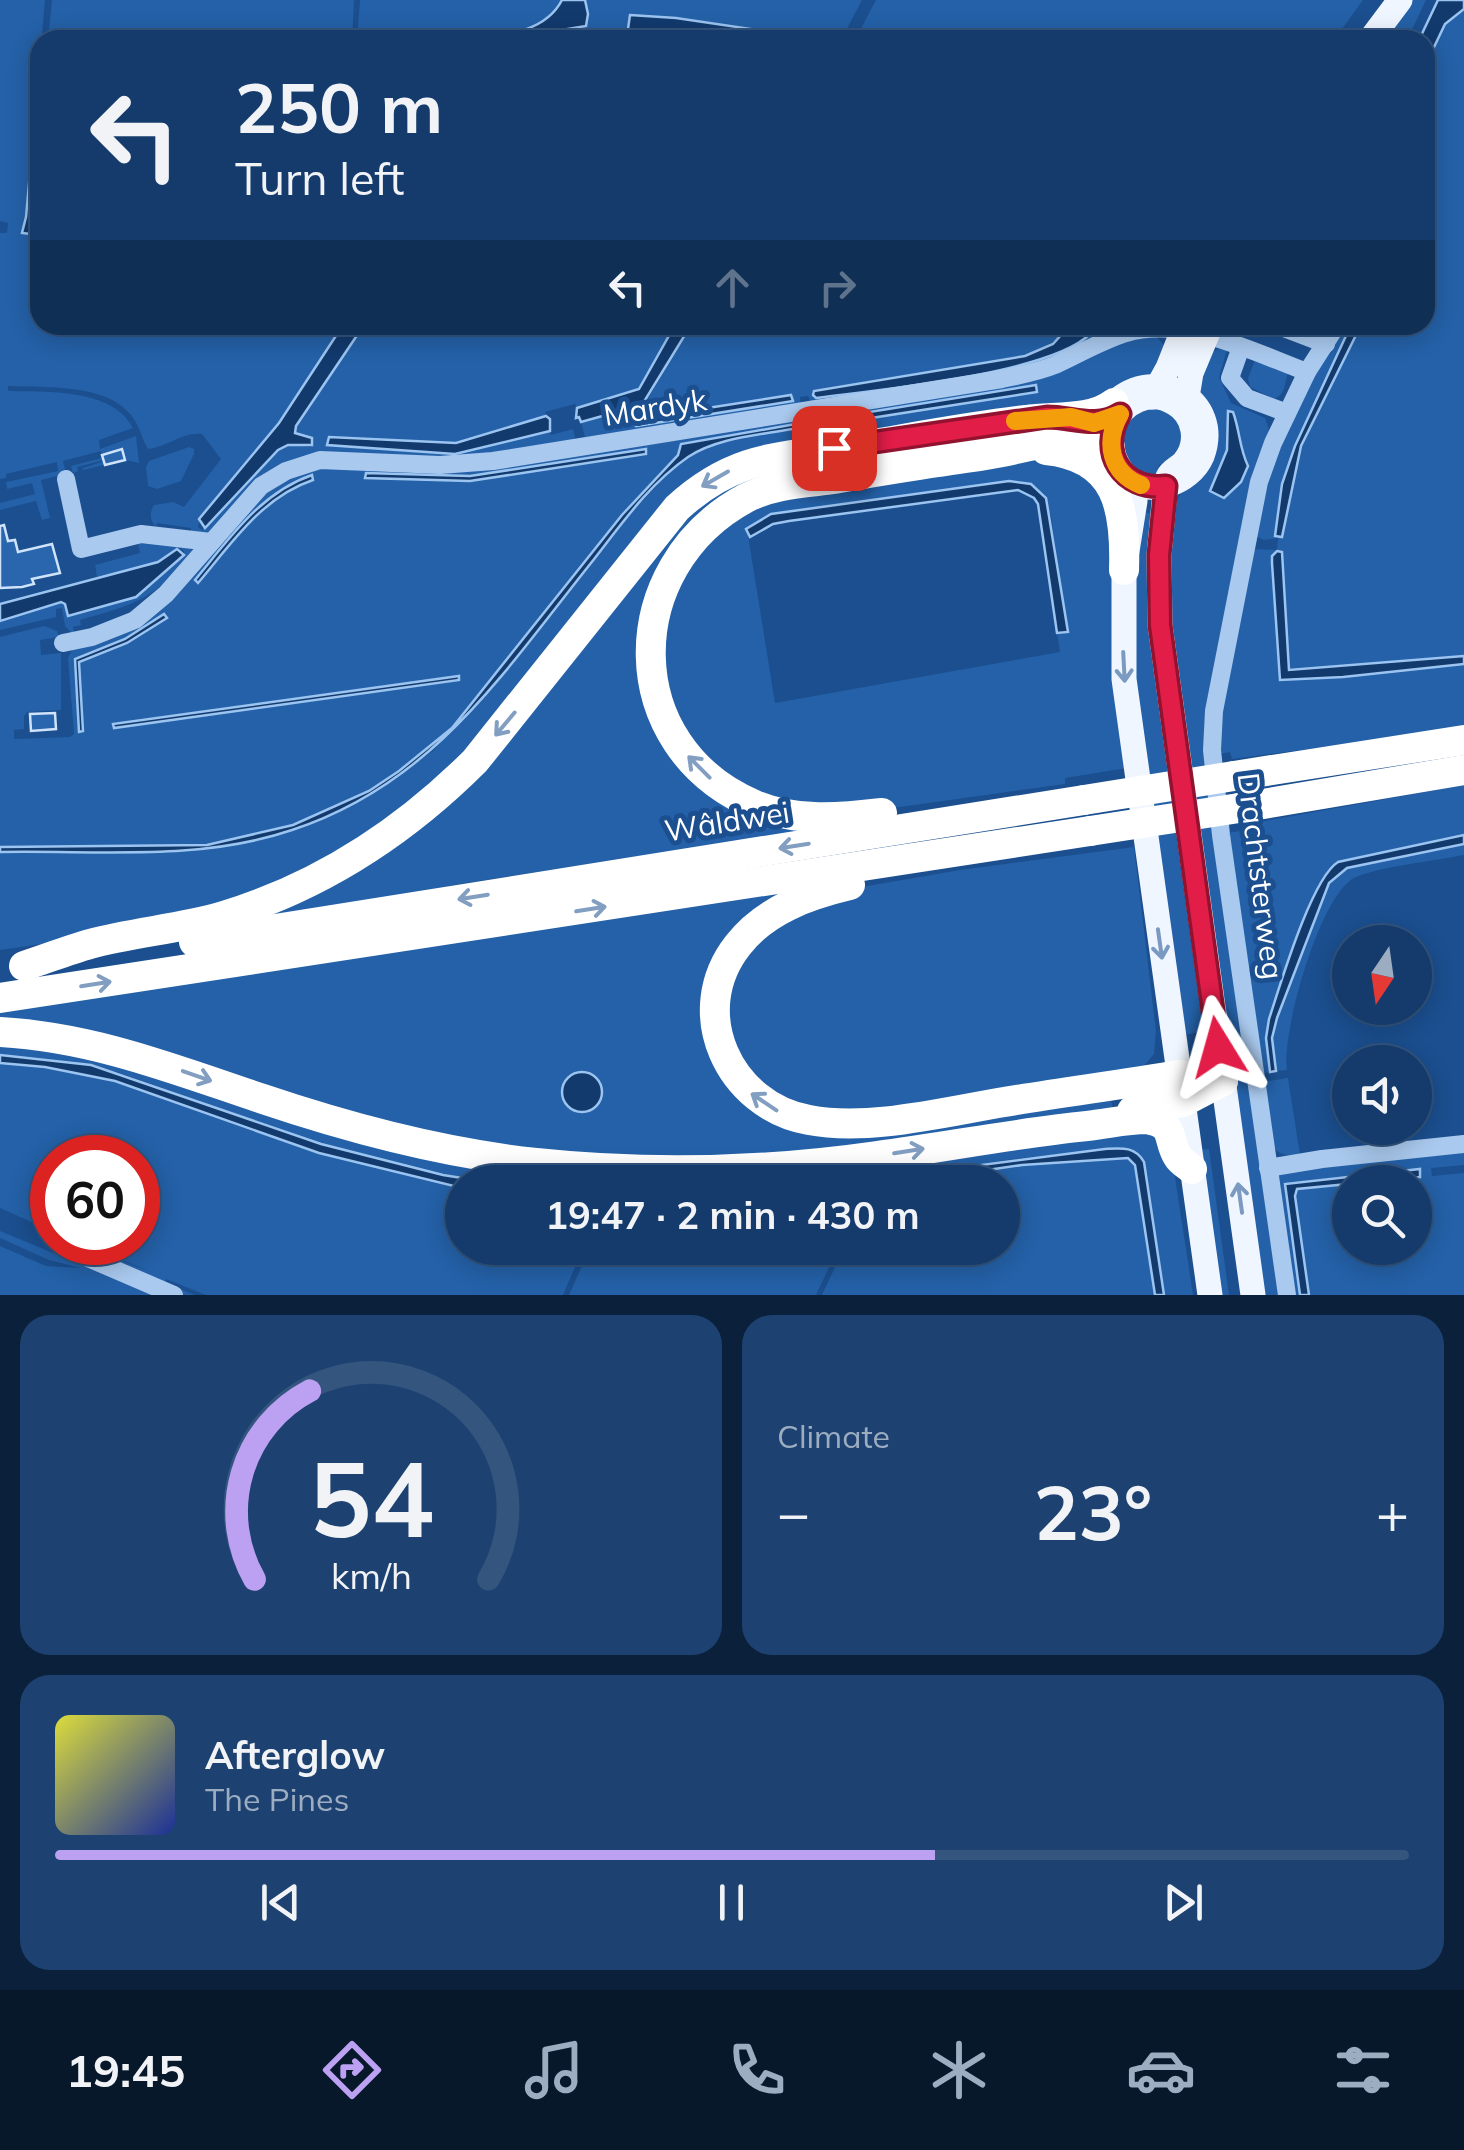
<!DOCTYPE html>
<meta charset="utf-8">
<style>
body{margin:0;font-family:Mulish,sans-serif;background:#1d4271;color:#f1f3f6;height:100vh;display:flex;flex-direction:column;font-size:38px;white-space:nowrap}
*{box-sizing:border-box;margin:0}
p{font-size:32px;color:#9dadc1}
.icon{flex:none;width:55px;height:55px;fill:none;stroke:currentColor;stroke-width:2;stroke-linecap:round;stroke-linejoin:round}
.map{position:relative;height:1295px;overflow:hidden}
.panel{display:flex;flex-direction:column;gap:20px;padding:20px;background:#0b203b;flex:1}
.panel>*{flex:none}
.banner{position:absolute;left:30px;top:30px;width:1405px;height:305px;border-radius:30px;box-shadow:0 5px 25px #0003,0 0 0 2px #33557e;background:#143b6b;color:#f1f3f6;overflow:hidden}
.needle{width:65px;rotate:193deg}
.tools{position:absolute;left:1332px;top:925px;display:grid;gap:20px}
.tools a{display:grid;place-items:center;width:100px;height:100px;border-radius:50%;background:#143b6b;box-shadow:0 5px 25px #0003,0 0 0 2px #33557e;font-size:50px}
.speed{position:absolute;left:30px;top:1135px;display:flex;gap:20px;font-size:50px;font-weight:700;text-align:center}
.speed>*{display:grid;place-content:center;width:130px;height:130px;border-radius:50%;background:#143b6b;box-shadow:0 5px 25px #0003,0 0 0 2px #33557e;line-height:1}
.speed .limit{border:15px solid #d22;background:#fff;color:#111}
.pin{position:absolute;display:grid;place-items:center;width:85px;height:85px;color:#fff;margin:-42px;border-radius:20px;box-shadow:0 5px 15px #0006}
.me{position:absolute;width:110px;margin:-55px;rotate:352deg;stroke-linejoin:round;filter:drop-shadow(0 0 8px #0008)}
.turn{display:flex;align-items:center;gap:35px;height:210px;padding:0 40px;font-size:45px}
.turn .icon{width:130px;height:130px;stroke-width:2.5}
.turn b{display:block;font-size:70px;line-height:85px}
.lanes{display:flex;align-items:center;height:95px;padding:0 40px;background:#0003;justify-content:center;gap:50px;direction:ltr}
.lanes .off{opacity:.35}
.big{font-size:75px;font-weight:700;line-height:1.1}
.panel .widget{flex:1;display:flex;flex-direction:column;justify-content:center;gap:15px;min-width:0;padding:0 35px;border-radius:30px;background:#1d4271}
.panel .dial{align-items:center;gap:0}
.dial svg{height:260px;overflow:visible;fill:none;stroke:#33557e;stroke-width:7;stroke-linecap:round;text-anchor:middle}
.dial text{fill:#f1f3f6;stroke:none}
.song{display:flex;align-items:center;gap:30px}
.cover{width:120px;height:120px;border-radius:15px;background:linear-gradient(135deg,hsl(60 70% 55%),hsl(230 70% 35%))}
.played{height:10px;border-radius:5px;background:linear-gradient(90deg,#bca0f2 65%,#33557e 65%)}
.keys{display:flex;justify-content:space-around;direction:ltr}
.heat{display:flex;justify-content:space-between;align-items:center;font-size:55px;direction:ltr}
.panel .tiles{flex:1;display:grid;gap:20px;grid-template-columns:1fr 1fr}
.widget:last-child{grid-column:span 2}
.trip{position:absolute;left:445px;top:1165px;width:575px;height:100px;border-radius:50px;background:#143b6b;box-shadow:0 5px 25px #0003,0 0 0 2px #33557e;font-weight:700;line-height:100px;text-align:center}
.menu{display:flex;height:160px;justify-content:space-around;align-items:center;background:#08182b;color:#9dadc1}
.menu .icon{width:70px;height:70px}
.menu .on{color:#bca0f2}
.menu b{font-size:45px;color:#f1f3f6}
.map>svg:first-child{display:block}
.green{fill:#2461a8;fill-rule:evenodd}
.water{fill:#123a6d;stroke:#9cc4f0;stroke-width:2.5}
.building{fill:#2a66ad;stroke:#cfe3fa;stroke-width:2.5}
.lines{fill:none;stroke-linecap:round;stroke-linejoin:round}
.minor{stroke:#a9c9ee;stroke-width:18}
.major{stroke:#f0f6ff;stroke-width:25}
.highway{stroke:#fff;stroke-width:30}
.highway-bridge{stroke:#fff;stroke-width:30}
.oneway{stroke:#829ec1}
.oneway2{stroke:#7b9ac1}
.route-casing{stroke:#92132f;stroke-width:25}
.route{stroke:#e11d48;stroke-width:18}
.slow{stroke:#f59e0b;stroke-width:18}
.labels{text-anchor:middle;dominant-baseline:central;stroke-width:10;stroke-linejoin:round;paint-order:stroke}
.street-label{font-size:30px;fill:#fff;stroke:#1b4f8f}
</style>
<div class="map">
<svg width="1464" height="1295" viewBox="0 0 1464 1295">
<rect width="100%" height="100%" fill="#1b4f8f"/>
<g class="green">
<path d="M0 0H45L26 217 22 233 40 235V325H343L279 423 200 519 198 527 202 530 278 450 288 445 311 447 313 440 295 433 296 426 364 325H675L639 389 634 391 577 408 575 404 545 412 546 416 456 443 329 437 327 445 455 454 550 431 551 435 573 429 575 437 572 444 492 457 313 454 211 532 191 535V528L157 523 156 527C150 521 149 513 154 505L173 502 184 507 221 459 202 434C182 432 168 447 148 449 141 438 140 425 130 414 104 383 45 388 8 386V391C47 392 112 388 133 428L99 440 100 449 136 436 139 463 125 460 83 470V468L124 455 77 467 78 471 73 473 71 466 102 458 101 451 63 461 66 474 41 480 50 518 42 520 36 501 0 510V503L35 494 32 483 7 489 6 482 58 471 57 462 6 474V478L0 479V233H7L8 223 0 221Z"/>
<polygon points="52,0 354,0 352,40 48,40"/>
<path d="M360 0H562C536 54 408 40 357 40Z"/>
<polygon points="585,0 862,0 841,40 676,18 630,15 628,29 727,40 547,40 588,14"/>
<polygon points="876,0 1363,0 1334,40 855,40"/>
<polygon points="1409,0 1426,0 1407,40 1380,40"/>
<polygon points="1464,9 1464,656 1289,670 1282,552 1272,556 1272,563 1280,680 1343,677 1464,664 1464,729 1232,759 1230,752 1219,754 1221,712 1250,549 1277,550 1278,538 1264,540 1253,535 1277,444 1342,325 1351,325 1295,446 1282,484 1275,535 1282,536 1301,446 1361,325 1425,325 1425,66 1445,24"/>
<path d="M691 325H1056L1060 338 1025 356 814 391 816 398 1031 363 1052 354 1087 327 1077 329 1069 325H1175L1108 334 1101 326 1096 329 1100 337 1052 362 811 404 808 396 800 397 801 406 585 437 581 422 642 405 648 399ZM791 395 792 401 635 425 656 415Z"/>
<path d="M1131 337H1157L1164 345 1154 372 1103 401 737 464 471 757 295 884 111 934 0 950V852L208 850 294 830 371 794 433 751 626 518 672 470 690 456 713 445 796 428 681 444 678 455 622 515 452 728 399 771 369 791 293 825 207 845 0 847V637L44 626 57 631 59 637 40 640 41 655 61 653V710L27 712 24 716V729L14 730V739L70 737 74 734 68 658 73 648 120 631 246 507 302 469H440L1003 383ZM645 449 646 455 470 481 366 477V474L470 476ZM458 676V680L114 728 113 725Z"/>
<path d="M1218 349 1227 350 1219 377 1231 403 1265 418 1270 433 1209 711 1280 1295H1262L1171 652V511L1185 486 1201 396 1200 385 1210 353ZM1228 411 1233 412C1240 432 1239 447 1248 466L1241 482 1224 498 1212 483 1228 450Z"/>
<path d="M1255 360 1288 372C1284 385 1286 394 1274 399L1250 387 1248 378Z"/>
<path d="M1160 408 1180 423 1182 444 1168 462 1159 465 1158 477C1122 475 1121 452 1126 423L1143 409Z"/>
<polygon points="189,447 194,449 194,454 181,481 157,489 148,486 146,467 149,461"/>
<path d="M1046 455 1105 485 1127 768 1065 778V784L864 812 793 810 699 761 656 659 686 559 750 504ZM1009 481H1020L1051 515 1067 632 1057 633 1060 652 775 703 747 529 771 514Z"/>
<polygon points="744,475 742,495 650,611 687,763 848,824 459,884 265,919 367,856 675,521"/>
<polygon points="1139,511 1153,514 1208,1031 1181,1035 1131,670"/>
<path d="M137 539 196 549C158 597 138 604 80 620L81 625 73 627 75 636 65 626 62 608 56 609V617L0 630V621L61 602 65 603 69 616 136 597 184 556V551L179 547 158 562 97 577 95 565 140 553Z"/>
<path d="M1464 785V835L1338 862C1311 879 1281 985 1269 1019L1266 1038 1270 1072 1260 1074 1227 833 1254 829V823Z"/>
<path d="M1464 844V855C1435 861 1382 866 1356 877 1321 891 1281 1033 1287 1070L1276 1071 1272 1038 1277 1018 1329 883 1347 868Z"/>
<polygon points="1134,847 1156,1031 1154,1054 1142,1068 845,1118 754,1086 721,1015 748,942 850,889 960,870"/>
<path d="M816 884 785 900 709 1002 776 1121 1110 1094 1113 1110 775 1160 494 1152 0 1025V1008ZM577 1072 591 1074 601 1084 579 1113 567 1106 563 1100 571 1075Z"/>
<polygon points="0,1040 22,1041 516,1173 1139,1125 1171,1151 1193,1295 1164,1295 1144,1162 1121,1148 1021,1158 850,1182 487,1182 443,1175 321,1144 117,1072 0,1055"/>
<polygon points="0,1063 45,1067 115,1081 319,1153 462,1188 462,1248 583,1248 563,1295 206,1295 166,1279 165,1283 195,1295 182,1295 88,1253 81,1243 88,1243 95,1251 152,1272 105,1253 94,1243 138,1242 138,1158 52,1158 52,1231 0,1208"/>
<path d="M1288 1078 1300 1155C1287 1156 1282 1156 1273 1147L1262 1082Z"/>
<polygon points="1209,1149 1229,1295 1218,1295 1198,1150"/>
<polygon points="1464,1150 1464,1165 1431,1168 1432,1176 1464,1173 1464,1295 1309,1295 1295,1196 1297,1189 1350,1183 1350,1248 1415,1248 1415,1182 1353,1182 1420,1177 1420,1170 1285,1184 1300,1295 1292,1295 1278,1176 1286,1171"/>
<polygon points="1122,1157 1135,1164 1155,1295 822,1295 844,1248 1002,1248 1002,1182 905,1182 1022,1165"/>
<polygon points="0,1231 70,1260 81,1259 165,1295 0,1295 0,1246 46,1266 81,1268 49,1260 0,1238"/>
<polygon points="590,1248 838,1248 816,1295 569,1295"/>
</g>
<g class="water">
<path d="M562 0H585L588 14 586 26 562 30 547 40H465C499 35 544 35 562 0Z"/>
<polygon points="1438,0 1464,0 1464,9 1445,24 1425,66 1425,40 1419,40"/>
<polygon points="630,15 676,18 824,40 727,40 628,29"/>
<polygon points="40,61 40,142 34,211 35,219 40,224 40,235 22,233 26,217"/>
<polygon points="343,325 364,325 296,426 295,433 312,438 312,445 288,445 278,450 205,528 199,519 279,423"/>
<polygon points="675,325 691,325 642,405 581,422 579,417 576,418 577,408 639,389"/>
<path d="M1056 325H1069L1077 329 1086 327 1090 334C1050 374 877 390 816 398L813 395 814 391 1025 356 1053 344 1061 335Z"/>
<polygon points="1351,325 1361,325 1301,446 1282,537 1275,536 1282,484 1295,446"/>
<polygon points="1036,385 1037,392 852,421 851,415"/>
<polygon points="791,395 793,401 636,426 635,423 649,421 656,416"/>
<path d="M1228 411 1233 412C1240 431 1239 447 1248 466L1241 482 1224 498 1210 491 1227 450Z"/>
<polygon points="546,416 550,419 550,431 455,454 327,445 329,437 456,443"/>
<path d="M796 424 797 428C762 435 718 437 688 457 649 484 620 526 591 563 503 673 433 784 292 830 198 862 98 850 0 852V847L207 845 293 825 369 791 399 771 452 728 622 515 678 455 681 444Z"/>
<polygon points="646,449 646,454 470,481 365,478 366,473 470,476"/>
<path d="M312 475 313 480C262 497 232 543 198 583L195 580C229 539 260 493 312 475Z"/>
<polygon points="1009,481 1031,484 1046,498 1068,632 1057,633 1038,504 1034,498 1018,490 789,521 773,524 750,537 746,529 771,514"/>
<polygon points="177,549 184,555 136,597 68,616 65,604 61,602 0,621 0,604 158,562"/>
<polygon points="1277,551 1282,552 1289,670 1464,656 1464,664 1343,677 1280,680 1272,563 1272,556"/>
<polygon points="164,614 167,618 127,643 79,662 83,731 79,732 75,659 125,639"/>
<polygon points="459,676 459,680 114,728 113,724"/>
<path d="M1464 835V844L1347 868 1329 883 1277 1018 1272 1038 1276 1071 1270 1072 1266 1038 1269 1019C1280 986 1311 879 1338 862Z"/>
<polygon points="0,1055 91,1065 321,1144 443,1175 487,1182 462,1182 462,1188 319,1153 115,1081 45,1067 0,1063"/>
<circle cx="582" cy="1092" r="20"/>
<path d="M1105 1149C1121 1148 1135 1146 1144 1162L1164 1295H1155L1135 1165 1128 1158 1022 1165 905 1182H850Z"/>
<polygon points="1420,1169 1420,1177 1297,1189 1295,1196 1309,1295 1300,1295 1285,1184"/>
</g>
<g class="building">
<polygon points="122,449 125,460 105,465 102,455"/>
<polygon points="4,525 8,541 15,540 18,552 52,544 60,573 32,579 34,584 22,587 0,588 0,526"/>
<polygon points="55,713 56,729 31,731 30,714"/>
</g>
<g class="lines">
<g class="minor">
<polyline points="1276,325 1326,344"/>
<polyline points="1241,347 1230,378 1247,398 1287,413"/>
<polyline points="66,479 81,549 141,534 211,542"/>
<path d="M63 643 92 637 135 620 166 594 261 486 286 471 320 460 440 465 493 461 1002 379C1020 375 1038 372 1055 365 1079 354 1101 341 1126 333 1185 316 1253 352 1307 372"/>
<polyline points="1268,1168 1322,1159 1464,1144"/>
<polyline points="81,1255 174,1295"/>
<polyline points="1287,1295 1221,835 1212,750 1214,711 1259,482 1273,443 1307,372 1337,325"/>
</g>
<g class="major">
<polyline points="1370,40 1400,0"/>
<polyline points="1152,397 1168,368 1185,325"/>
<polyline points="1187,397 1191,373 1211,325"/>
<path d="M1114 403C1156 364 1223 400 1202 456 1196 470 1183 480 1168 485 1116 502 1087 422 1138 400 1150 395 1163 396 1174 403 1195 415 1200 443 1184 462 1179 468 1171 470 1168 477 1166 482 1166 487 1165 492L1159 555 1160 625 1253 1295"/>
<polyline points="1135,483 1135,501 1124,570 1124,679 1210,1295"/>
</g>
<g class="highway">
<path d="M1046 450C1118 457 1126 509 1124 570"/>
<polyline points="1234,776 1464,740"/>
<polyline points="1239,808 1464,770"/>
<path d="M882 813C840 818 796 822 755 805 617 747 618 567 746 498 773 484 804 483 834 479 869 473 904 467 939 462 962 458 984 456 1007 451 1044 443 1073 433 1110 447"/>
<path d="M850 885C808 895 765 910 738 945 685 1012 729 1106 809 1120 867 1131 940 1113 998 1103 1058 1093 1119 1085 1179 1075L1223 1081"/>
<polyline points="194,942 1084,800"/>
<path d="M24 966C46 959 68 950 90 944 134 932 180 929 224 916 322 886 403 833 475 761L677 508C740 450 790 458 868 445 921 436 973 426 1026 420 1054 416 1091 421 1114 403"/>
<polyline points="0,998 1090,831"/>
<path d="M0 1032C93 1037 176 1070 263 1099 352 1129 443 1153 536 1163 650 1175 764 1172 877 1156 947 1147 1016 1133 1087 1126 1107 1124 1126 1119 1147 1119 1177 1125 1166 1138 1178 1157 1181 1162 1187 1165 1192 1169"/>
<polyline points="1132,1111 1183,1102 1223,1081"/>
</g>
<g class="highway-bridge">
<polyline points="1084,800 1234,776"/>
<polyline points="1090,831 1239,808"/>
</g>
</g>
<defs><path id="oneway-shaft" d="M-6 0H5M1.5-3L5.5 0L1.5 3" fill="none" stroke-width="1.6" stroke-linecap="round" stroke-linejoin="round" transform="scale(2.5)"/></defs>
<g class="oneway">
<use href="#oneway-shaft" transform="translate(715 479) rotate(150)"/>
<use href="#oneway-shaft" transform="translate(505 724) rotate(130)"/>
<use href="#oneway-shaft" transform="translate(699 767) rotate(-135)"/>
<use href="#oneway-shaft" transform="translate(794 846) rotate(171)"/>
<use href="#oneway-shaft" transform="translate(473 897) rotate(171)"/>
<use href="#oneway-shaft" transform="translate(591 909) rotate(-9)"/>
<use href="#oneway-shaft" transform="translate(96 984) rotate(-9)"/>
<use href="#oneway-shaft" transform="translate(197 1076) rotate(19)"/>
<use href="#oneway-shaft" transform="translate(764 1102) rotate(-146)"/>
<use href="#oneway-shaft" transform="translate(909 1151) rotate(-9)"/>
</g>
<g class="oneway2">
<use href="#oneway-shaft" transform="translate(1124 667) rotate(87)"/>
<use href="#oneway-shaft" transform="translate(1160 944) rotate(82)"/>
<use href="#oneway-shaft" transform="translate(1240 1198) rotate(-98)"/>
</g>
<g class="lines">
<defs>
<path id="route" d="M834 448 1047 417C1073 417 1096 429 1120 414 1098 452 1122 491 1166 486L1159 555 1160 625 1218 1047"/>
</defs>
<use href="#route" class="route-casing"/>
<use href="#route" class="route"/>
<path class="slow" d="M1015 421 1071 417 1094 423 1120 414C1104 442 1110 473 1141 485"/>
</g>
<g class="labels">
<g class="street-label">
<text transform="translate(655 407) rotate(-9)">Mardyk</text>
<text transform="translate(727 821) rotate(-9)">Wâldwei</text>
<text transform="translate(1261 876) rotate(83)">Drachtsterweg</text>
</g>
</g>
</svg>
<div class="tools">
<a><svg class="needle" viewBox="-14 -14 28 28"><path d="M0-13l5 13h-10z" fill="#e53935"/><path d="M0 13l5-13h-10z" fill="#9dadc1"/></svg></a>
<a><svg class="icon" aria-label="sound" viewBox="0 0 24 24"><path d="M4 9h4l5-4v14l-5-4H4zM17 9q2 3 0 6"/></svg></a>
<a><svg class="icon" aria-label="search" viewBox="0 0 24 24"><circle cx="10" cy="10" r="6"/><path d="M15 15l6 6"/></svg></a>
</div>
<div class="speed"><div class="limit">60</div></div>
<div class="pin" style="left:834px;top:448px;background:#d93025"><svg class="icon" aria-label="arrive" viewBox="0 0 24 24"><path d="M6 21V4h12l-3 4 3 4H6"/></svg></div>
<svg class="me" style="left:1218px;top:1047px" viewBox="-20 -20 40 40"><path d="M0-17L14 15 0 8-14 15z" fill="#e11d48" stroke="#fff" stroke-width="4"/></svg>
<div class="trip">19:47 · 2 min · 430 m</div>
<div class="banner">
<div class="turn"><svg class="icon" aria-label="left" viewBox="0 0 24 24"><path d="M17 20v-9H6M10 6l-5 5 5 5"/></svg><div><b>250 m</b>Turn left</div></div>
<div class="lanes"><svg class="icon" aria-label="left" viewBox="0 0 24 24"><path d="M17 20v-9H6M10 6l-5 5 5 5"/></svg><svg class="icon off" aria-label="ahead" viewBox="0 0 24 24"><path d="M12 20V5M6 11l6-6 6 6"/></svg><svg class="icon off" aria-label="right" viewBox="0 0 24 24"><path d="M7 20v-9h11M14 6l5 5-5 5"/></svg></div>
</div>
</div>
<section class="panel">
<div class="tiles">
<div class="widget dial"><svg viewBox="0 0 100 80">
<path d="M14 69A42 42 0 1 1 86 69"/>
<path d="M14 69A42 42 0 0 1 31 11" stroke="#bca0f2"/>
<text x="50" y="56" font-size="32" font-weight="700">54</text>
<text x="50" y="72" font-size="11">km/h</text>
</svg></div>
<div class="widget"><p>Climate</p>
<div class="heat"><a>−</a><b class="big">23°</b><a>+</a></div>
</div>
<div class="widget">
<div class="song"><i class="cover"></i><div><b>Afterglow</b><p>The Pines</p></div></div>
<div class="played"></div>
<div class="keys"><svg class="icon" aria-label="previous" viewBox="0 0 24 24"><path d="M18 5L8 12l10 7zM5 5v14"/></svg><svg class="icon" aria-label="pause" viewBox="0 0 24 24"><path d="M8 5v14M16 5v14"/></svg><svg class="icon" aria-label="next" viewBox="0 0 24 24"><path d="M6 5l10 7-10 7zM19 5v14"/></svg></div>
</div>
</div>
</section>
<nav class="menu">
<b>19:45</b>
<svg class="icon on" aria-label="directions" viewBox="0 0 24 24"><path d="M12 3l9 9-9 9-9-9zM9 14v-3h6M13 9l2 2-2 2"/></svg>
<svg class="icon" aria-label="music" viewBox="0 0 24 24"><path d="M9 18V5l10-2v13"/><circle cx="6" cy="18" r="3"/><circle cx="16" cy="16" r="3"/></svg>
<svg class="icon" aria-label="phone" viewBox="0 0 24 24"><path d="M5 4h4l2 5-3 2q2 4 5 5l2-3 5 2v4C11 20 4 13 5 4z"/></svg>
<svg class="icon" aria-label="climate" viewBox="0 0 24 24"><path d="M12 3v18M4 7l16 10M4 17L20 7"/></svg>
<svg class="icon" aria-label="car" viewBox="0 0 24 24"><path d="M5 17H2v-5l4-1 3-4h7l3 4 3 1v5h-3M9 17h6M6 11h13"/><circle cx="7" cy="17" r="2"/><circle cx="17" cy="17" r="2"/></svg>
<svg class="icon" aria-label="filters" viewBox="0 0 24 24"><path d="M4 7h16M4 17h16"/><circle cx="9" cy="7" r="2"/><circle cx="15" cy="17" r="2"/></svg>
</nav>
